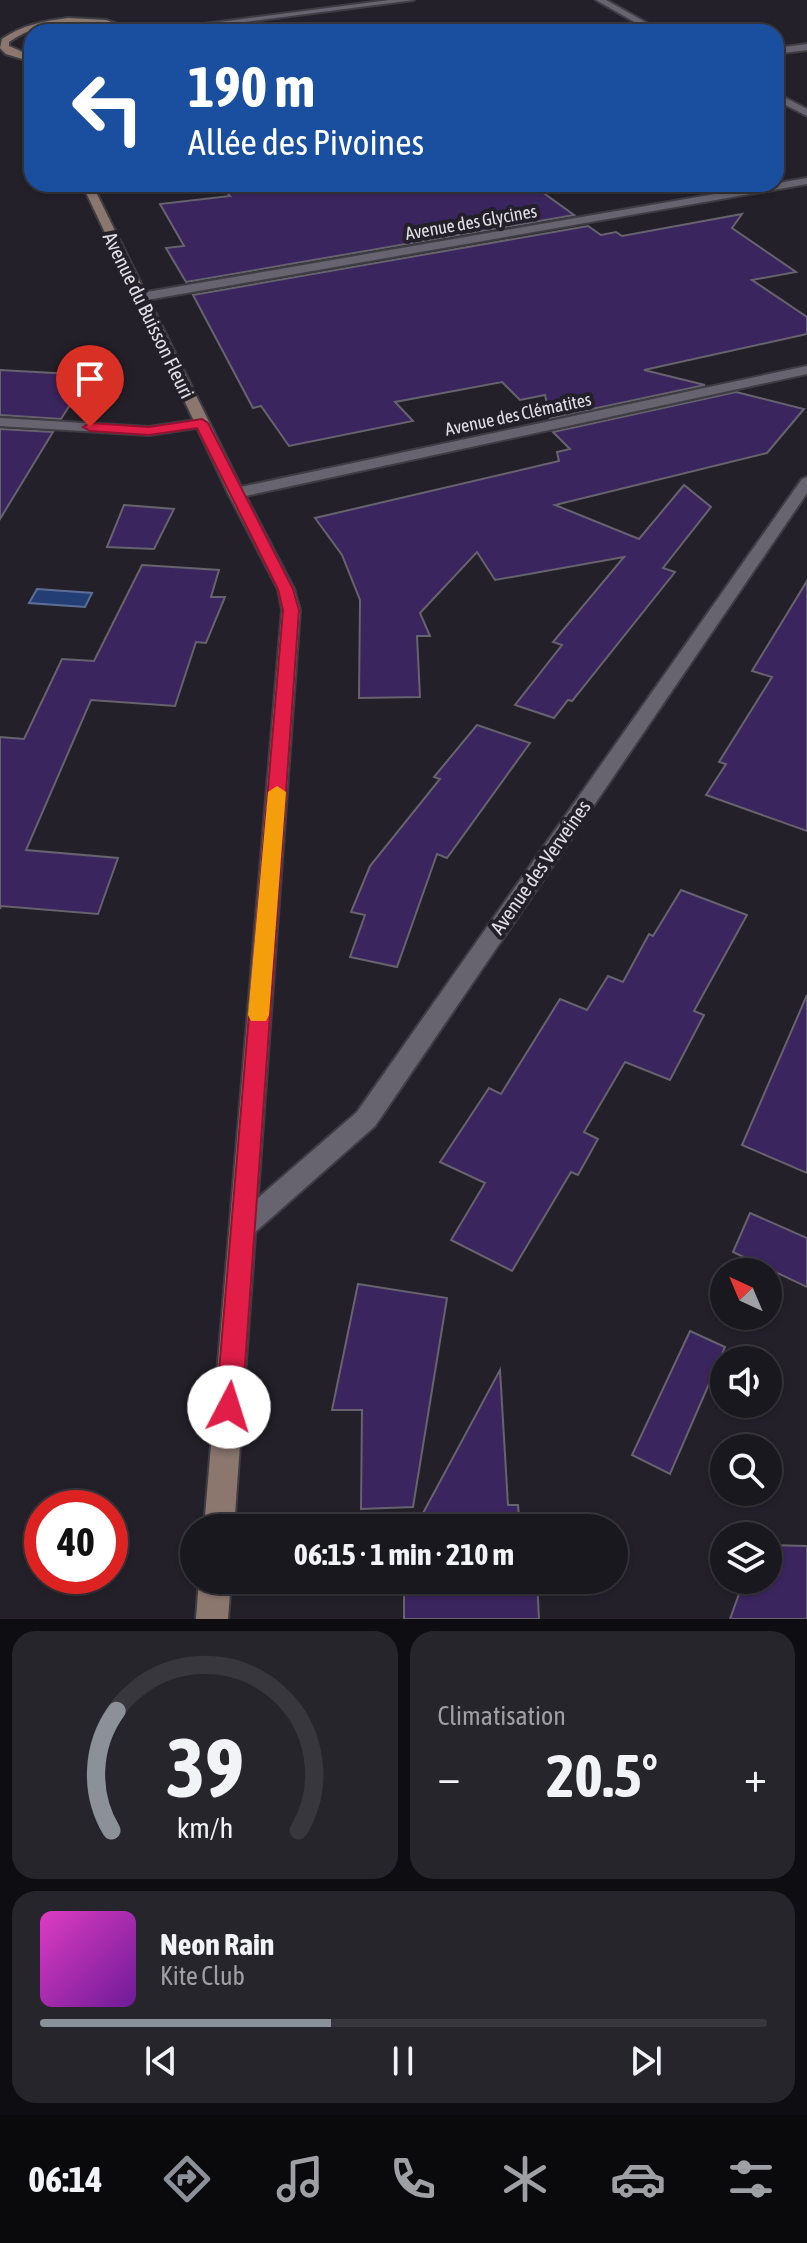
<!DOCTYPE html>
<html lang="fr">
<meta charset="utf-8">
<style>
body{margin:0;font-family:"Asap Condensed",sans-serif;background:#27252c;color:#f1f3f6;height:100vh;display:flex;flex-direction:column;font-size:30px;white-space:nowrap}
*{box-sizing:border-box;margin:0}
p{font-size:26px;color:#9fa0a4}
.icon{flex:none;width:44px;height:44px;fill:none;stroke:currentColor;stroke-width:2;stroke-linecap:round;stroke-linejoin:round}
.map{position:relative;height:1619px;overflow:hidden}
.panel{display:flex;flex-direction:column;gap:12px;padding:12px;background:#0e0d11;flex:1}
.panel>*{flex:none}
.hud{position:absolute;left:24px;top:24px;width:760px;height:168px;border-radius:24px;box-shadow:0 2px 6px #0004,0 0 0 2px #38373d;background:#1a4fa0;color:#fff;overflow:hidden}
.needle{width:52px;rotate:316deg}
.controls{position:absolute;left:710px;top:1258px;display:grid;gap:16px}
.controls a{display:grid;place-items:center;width:72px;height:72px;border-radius:50%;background:#1a181f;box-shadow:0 2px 6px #0004,0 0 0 2px #38373d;font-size:40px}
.speed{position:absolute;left:24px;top:1490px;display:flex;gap:16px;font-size:40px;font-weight:700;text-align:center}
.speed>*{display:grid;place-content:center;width:104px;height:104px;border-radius:50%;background:#1a181f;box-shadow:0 2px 6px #0004,0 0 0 2px #38373d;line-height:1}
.speed .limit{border:12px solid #d22;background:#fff;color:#111}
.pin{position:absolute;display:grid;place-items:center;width:68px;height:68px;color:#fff;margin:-82px -34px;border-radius:50% 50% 50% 0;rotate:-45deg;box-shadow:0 0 8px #0007}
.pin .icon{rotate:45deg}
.me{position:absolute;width:88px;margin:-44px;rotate:5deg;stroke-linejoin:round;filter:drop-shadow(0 0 6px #0008)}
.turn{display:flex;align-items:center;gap:28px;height:168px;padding:0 32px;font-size:36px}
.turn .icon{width:104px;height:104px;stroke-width:2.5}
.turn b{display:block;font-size:56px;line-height:68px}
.big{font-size:60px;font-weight:700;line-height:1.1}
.panel .tile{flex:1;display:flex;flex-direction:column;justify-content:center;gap:12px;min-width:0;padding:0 28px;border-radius:24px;background:#27252c}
.panel .dial{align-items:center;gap:0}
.dial svg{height:208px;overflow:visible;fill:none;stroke:#38373d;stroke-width:7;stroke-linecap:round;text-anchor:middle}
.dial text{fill:#f1f3f6;stroke:none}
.song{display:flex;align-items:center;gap:24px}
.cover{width:96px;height:96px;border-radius:12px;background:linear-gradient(135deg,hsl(310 70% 55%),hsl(280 70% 35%))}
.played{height:8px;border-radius:4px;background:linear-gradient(90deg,#8c9099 40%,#38373d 40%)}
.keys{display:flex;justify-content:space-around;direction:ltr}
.heat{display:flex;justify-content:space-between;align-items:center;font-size:44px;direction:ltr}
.panel .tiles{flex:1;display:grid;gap:12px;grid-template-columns:1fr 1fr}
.tile:last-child{grid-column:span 2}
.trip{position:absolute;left:180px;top:1514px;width:448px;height:80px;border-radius:40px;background:#1a181f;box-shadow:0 2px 6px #0004,0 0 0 2px #38373d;font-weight:700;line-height:80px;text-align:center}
.menu{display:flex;height:128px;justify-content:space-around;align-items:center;background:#0a0a0c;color:#9fa0a4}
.menu .icon{width:56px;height:56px}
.menu .selected{color:#8c9099}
.menu b{font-size:36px;color:#f1f3f6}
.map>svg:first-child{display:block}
.water{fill:#233e75;stroke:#5c6e97;stroke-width:2}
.building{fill:#3b255e;stroke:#66636e;stroke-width:2}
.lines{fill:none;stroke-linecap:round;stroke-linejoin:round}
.street-casing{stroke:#3f3d44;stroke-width:4}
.secondary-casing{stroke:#3f3d44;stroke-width:4}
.street{fill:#67646f;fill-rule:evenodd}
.secondary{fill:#8b776e;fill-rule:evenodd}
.route{fill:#e11d48;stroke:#92132f;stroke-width:2}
.slow{fill:#f59e0b}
.labels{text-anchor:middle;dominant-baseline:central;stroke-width:8;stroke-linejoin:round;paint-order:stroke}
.far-street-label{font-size:18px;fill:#e1dfe5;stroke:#232029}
.street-label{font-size:20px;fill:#e1dfe5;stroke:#232029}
</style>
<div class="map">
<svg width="807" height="1619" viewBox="0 0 807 1619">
<rect width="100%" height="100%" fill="#232029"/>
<polygon class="water" points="37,589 92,593 85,607 29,603"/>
<g class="building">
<polygon points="220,184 531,184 574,215 186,282 166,248 184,246 160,204 230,196"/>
<polygon points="742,214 732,228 796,272 752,280 807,317 807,334 644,370 705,385 550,418 545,395 520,400 502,382 395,402 413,421 289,446 261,406 253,408 193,295 588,226 601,235 616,232 622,236"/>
<polygon points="0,370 89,375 61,419 0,415"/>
<polygon points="736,392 804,409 767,453 555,505 639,539 684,485 711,507 663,568 675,572 572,701 568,700 554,718 515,705 562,645 553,642 624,557 495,580 477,552 420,613 430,636 417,636 420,697 359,698 360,600 342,555 315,518 559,461 557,452 570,449 553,432"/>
<polygon points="0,429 53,432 0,519"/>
<polygon points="124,505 174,509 154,549 107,547"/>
<polygon points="142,565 219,570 211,597 225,597 206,643 196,642 175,706 91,700 26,850 118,858 98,914 1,906 0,909 0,737 24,739 62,659 94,661"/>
<polygon points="807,581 807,831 706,795 726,764 719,762 772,677 752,671"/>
<polygon points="477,725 530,743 447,858 437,854 397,967 350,957 365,915 351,912 370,866 440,779 434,777"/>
<polygon points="681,890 747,915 694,1011 704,1015 670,1080 625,1062 584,1132 598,1139 578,1175 571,1172 512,1271 451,1240 485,1183 440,1162 489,1088 501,1094 560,999 587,1010 608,976 623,982 649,934 653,936"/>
<polygon points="807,995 807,1173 742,1145"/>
<polygon points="750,1213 807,1238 807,1287 733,1252"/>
<polygon points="358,1284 447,1298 413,1507 361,1509 362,1410 332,1410"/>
<polygon points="690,1331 725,1347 670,1474 632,1455"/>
<polygon points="500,1370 508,1505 518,1505 520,1528 415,1528"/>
<polygon points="768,1545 807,1546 807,1619 730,1619 744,1580 768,1580"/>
<polygon points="404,1580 537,1580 539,1619 404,1619"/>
</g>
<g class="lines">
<defs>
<g id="street">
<polygon points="389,0 414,0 168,32 142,32"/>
<polygon points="596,0 606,0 663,32 652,32"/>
<polygon points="807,44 807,50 776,54 776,48"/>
<polygon points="776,93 807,109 807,116 776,100"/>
<polygon points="807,178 807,184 141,301 135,297 141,293"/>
<polygon points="807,366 807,374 236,498 228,493 236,488"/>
<polygon points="0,418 149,427 202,419 209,423 202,427 149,435 0,426"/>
<polygon points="807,477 807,493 375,1126 253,1234 244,1238 235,1234 231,1226 235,1218 357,1112 802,479"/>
</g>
<g id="secondary">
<path d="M68 18 106 20 139 32C128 32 119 28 108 26 76 19 37 22 9 42V46L32 56V62L6 54 0 48 2 39C22 25 44 21 68 18Z"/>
<polygon points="82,184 92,184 244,493 294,589 300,610 234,1528 204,1528 282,610 278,589 228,493"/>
<polygon points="199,1580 231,1580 228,1619 196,1619"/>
</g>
</defs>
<use href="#street" class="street-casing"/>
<use href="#secondary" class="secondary-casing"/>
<use href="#street" class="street"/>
<use href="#secondary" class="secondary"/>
</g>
<polygon class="route" points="202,419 208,423 293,589 299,610 242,1407 239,1416 229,1420 220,1416 216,1407 283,610 278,589 197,428 149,435 90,431 83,427 90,423 149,427"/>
<polygon class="slow" points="277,786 286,792 269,1015 266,1021 251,1021 248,1015 268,792"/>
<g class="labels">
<g class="far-street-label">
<text transform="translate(471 222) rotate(-10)">Avenue des Glycines</text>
<text transform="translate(518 414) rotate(-12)">Avenue des Clématites</text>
</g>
<g class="street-label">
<text transform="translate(149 315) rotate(64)">Avenue du Buisson Fleuri</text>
<text transform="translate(540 867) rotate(-55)">Avenue des Verveines</text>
</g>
</g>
</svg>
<div class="controls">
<a><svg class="needle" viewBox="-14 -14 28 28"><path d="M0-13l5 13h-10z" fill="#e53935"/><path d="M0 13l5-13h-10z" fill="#9fa0a4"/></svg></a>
<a><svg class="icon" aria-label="sound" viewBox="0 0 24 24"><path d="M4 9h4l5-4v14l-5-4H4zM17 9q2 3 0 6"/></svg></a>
<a><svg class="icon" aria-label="search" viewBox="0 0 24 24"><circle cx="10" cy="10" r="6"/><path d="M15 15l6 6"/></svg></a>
<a><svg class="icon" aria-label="layers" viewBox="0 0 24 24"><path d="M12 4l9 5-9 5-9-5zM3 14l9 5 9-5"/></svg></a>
</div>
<div class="speed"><div class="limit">40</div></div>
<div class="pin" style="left:90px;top:427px;background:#d93025"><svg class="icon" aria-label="arrive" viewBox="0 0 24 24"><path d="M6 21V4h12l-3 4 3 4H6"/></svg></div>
<svg class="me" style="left:229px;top:1407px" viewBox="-20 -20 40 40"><circle r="19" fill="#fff"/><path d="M0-13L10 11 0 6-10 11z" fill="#e11d48"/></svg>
<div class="trip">06:15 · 1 min · 210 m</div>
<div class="hud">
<div class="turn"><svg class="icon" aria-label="left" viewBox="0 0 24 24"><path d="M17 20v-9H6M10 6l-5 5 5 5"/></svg><div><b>190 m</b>Allée des Pivoines</div></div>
</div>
</div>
<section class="panel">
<div class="tiles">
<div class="tile dial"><svg viewBox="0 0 100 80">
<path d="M14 69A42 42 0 1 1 86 69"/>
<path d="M14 69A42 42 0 0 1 16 23" stroke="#8c9099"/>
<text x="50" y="56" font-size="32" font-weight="700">39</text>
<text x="50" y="72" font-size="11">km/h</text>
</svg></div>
<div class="tile"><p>Climatisation</p>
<div class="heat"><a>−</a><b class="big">20.5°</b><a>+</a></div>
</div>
<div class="tile">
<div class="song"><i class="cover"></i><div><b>Neon Rain</b><p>Kite Club</p></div></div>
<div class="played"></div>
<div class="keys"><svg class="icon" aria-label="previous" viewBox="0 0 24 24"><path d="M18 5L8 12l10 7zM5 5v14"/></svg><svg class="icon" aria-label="pause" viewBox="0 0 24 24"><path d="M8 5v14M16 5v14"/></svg><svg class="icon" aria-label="next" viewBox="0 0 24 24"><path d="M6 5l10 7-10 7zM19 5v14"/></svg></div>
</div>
</div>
</section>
<nav class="menu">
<b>06:14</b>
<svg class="icon selected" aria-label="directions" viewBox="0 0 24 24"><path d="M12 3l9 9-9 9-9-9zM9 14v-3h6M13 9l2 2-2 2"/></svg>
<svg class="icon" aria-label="music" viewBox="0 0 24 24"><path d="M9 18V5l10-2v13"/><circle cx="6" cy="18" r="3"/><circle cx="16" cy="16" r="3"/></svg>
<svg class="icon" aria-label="phone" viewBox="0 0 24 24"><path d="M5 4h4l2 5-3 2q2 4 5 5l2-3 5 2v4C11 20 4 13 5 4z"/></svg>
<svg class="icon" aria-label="climate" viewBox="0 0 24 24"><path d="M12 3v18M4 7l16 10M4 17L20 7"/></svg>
<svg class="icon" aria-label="car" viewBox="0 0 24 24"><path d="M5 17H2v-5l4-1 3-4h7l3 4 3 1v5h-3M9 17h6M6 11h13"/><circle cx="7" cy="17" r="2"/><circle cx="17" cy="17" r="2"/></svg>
<svg class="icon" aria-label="filters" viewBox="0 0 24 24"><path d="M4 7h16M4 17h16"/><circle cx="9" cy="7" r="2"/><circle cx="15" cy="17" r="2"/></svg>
</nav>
